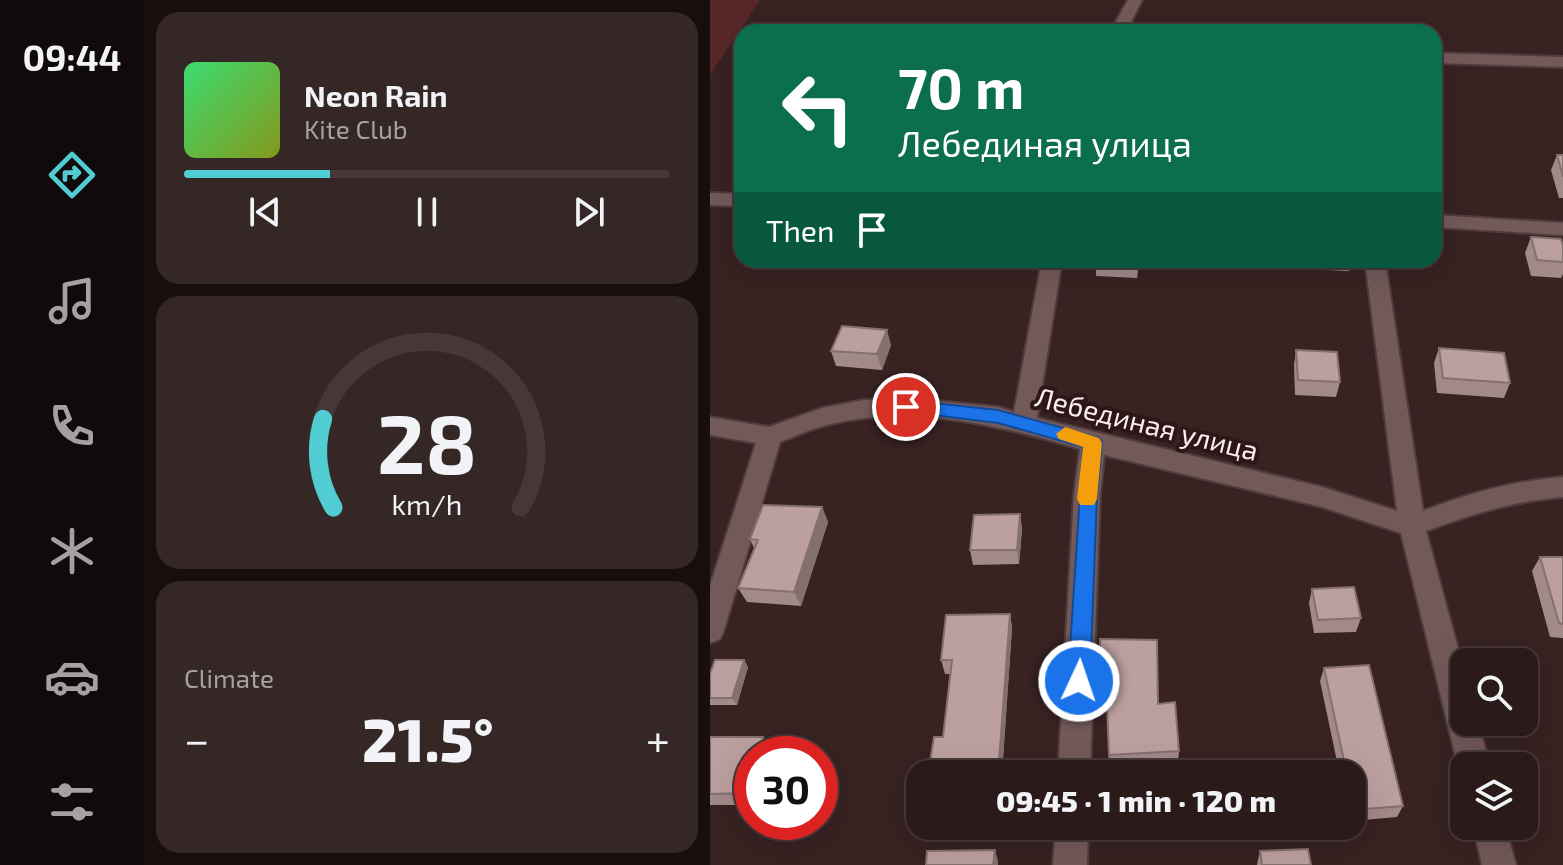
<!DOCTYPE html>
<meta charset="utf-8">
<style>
body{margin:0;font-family:"Exo 2",sans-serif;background:#362727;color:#f1f3f6;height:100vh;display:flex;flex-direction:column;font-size:30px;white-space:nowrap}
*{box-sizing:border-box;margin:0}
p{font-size:26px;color:#a5a1a2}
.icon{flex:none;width:44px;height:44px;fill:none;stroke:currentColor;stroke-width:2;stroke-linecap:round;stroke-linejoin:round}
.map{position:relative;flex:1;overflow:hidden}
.side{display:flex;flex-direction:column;gap:12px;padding:12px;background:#170e0e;width:566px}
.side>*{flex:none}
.top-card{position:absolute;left:24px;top:24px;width:708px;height:244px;border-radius:24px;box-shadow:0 8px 32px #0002,0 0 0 2px #463839;background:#0b6e4f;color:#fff;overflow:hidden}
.fabs{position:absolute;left:740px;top:648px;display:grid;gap:16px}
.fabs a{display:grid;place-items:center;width:88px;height:88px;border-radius:16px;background:#2a1a1a;box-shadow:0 8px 32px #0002,0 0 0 2px #463839;font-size:40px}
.speed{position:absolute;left:24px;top:736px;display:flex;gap:16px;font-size:40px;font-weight:700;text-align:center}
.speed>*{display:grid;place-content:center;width:104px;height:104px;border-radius:50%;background:#2a1a1a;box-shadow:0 8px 32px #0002,0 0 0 2px #463839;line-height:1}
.speed .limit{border:12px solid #d22;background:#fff;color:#111}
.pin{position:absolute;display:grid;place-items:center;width:68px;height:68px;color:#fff;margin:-34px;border:4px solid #fff;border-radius:50%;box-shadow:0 2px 8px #0007}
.me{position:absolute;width:88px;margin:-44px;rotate:3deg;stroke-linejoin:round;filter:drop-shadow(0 0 6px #0008)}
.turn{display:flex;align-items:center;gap:28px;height:168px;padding:0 32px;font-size:36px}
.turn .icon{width:104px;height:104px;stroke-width:2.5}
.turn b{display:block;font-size:56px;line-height:68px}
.then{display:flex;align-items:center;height:76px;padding:0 32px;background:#0003;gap:16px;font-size:30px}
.big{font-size:60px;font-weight:800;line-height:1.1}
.side .card{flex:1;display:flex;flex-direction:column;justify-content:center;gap:12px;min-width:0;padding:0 28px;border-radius:24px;background:#362727}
.side .dial{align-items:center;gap:0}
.dial svg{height:208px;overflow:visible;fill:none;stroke:#463839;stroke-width:7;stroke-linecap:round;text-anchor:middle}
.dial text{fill:#f1f3f6;stroke:none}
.song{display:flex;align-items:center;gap:24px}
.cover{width:96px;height:96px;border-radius:12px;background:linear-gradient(135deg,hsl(140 70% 55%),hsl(70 70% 35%))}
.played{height:8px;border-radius:4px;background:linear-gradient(90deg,#51ccd2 30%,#463839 30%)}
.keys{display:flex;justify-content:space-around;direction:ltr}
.heat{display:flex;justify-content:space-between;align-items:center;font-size:44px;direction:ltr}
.trip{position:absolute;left:196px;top:760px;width:460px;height:80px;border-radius:24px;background:#2a1a1a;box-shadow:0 8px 32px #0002,0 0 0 2px #463839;font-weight:800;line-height:80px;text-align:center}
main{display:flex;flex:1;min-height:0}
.tabs{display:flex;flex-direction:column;width:144px;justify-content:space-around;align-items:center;background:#110a0a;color:#a5a1a2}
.tabs .icon{width:56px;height:56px}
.tabs .selected{color:#51ccd2}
.tabs b{font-size:36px;color:#f1f3f6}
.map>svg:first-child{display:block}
.green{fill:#582729}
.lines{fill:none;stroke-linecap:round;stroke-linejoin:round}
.minor-casing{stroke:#4f3d3d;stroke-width:4}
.minor{fill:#735a59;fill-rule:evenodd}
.wall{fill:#a28a89}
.shaded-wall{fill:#84706f}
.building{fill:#bca09f;stroke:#84706f;stroke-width:2}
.route{fill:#1a73e8;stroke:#114b97;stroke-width:2}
.slow{fill:#f59e0b}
.labels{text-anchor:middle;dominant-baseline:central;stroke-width:8;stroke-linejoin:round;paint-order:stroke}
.street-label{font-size:28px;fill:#fdeded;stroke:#2d1818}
</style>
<main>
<nav class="tabs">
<b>09:44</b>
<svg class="icon selected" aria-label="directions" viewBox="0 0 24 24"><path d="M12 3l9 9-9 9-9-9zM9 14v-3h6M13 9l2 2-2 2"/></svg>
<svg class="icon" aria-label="music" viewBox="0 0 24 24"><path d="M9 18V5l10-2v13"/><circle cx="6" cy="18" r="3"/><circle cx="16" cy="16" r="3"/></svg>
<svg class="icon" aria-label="phone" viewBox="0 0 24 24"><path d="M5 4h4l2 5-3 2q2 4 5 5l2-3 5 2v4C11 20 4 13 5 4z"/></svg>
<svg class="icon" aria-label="climate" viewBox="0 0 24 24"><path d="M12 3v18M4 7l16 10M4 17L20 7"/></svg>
<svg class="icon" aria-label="car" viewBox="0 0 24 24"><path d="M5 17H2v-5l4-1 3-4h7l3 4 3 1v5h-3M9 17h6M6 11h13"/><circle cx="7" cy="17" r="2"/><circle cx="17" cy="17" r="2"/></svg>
<svg class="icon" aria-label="filters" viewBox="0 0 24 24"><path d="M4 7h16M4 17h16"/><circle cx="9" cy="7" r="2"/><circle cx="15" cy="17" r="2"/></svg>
</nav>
<section class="side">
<div class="card">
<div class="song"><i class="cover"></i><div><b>Neon Rain</b><p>Kite Club</p></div></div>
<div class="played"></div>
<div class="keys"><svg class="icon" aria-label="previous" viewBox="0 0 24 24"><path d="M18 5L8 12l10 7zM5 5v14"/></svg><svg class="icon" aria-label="pause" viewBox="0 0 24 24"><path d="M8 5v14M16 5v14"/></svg><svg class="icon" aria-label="next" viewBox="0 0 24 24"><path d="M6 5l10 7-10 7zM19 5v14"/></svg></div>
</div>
<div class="card dial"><svg viewBox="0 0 100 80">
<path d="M14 69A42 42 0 1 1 86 69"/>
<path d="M14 69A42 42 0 0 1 10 35" stroke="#51ccd2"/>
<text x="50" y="56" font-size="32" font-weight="700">28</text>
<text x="50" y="72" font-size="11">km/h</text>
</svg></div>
<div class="card"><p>Climate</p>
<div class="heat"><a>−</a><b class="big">21.5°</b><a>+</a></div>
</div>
</section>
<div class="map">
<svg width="853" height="865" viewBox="0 0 853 865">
<rect width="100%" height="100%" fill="#382222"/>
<polygon class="green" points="0,0 50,0 0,75"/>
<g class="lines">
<defs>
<g id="minor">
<polygon points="418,0 432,0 416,32 400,32"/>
<polygon points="724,53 853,57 853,67 724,63"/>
<polygon points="0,193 32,194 32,206 0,205"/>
<polygon points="724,215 853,223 853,235 724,227"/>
<path d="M332 260H352L327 418 612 487 687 511 655 260H675L713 511C760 493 803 481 853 477V497C804 501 762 514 716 531L754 671V722H768L780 766H754V777L748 766 691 533 612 507 394 455 390 495 380 774H348L364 495 370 449C288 425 201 403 117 425 101 429 85 436 70 442L14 630 10 639 0 643V586L46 443 0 435V417L59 427 112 408 154 400 196 398 288 407 304 412Z"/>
<polygon points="346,826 378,826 377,865 343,865"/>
<polygon points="763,826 795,826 806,865 772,865"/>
</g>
</defs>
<use href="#minor" class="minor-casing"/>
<use href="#minor" class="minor"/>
</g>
<g class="wall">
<polygon points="847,155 853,155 853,198 849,198 841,170"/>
<polygon points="821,237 853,246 853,274 851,278 821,276 815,253"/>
<polygon points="386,260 429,260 427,278 386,276"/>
<polygon points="591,260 641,260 639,271 592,269"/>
<polygon points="181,345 172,370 126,366 121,351"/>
<polygon points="729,348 800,383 794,398 727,393 724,363"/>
<polygon points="586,350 630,382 626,397 585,395 584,365"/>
<polygon points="112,507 118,522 91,606 37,602 28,588 44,548 40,539"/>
<polygon points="310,514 312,529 309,564 263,565 260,550"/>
<polygon points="830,557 853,557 853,638 840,637 822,571"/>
<polygon points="602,589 651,618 646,632 604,633 599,603"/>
<polygon points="300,614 302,628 292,774 218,774 233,737 241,674 235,674 231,660"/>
<polygon points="390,639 448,704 469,751 468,763 399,767 396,693 390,693"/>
<polygon points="34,660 38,667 27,705 0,705 0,674"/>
<polygon points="614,668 693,806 687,817 642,821 642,774 611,774 611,772 629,771 610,681"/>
<polygon points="0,737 62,749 42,754 42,805 0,805"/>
<polygon points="550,851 601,865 547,865"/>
</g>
<g class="shaded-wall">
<polygon points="427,260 429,260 427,278"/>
<polygon points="177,330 181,345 172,370 167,354"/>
<polygon points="112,507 118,522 91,606 84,592"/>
<polygon points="310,514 312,529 309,564 307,550"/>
<polygon points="300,614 302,628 292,774 288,774"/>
<polygon points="34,660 38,667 27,705 22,698"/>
<polygon points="53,737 62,749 60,754 49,754"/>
<polygon points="285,850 288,861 288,865 283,865"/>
</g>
<g class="building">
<polygon points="847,155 853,155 853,177"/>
<polygon points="821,237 851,239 853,246 853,262 827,260"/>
<polygon points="386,260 427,260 427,263"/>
<polygon points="132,326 177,330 167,354 121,351"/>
<polygon points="729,348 794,353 800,383 733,378"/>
<polygon points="586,350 627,352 630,382 588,380"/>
<polygon points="53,505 112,507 84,592 28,588 48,540 40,539"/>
<polygon points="310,514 307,550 260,550 264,515"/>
<polygon points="830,557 853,557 853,624 849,623"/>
<polygon points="644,587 651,618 608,620 602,589"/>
<polygon points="300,614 288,774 218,774 224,737 233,737 242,660 231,660 236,615"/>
<polygon points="390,639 447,640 448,704 465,702 469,751 399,755 396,680 389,680"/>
<polygon points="5,660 34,660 22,698 0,698 0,674"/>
<polygon points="659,665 693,806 642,810 642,774 612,774 611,772 636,770 614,668"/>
<polygon points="0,737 53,737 49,754 42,754 42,781 39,793 0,794"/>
<polygon points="598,849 601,865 552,865 550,851"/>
<polygon points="285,850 283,865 216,865 217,851"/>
</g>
<polygon class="route" points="196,400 288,410 389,438 392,443 387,495 380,681 377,688 369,691 361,688 358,681 373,447 288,423 190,411 188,407"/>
<polygon class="slow" points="355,427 389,438 392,443 387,499 384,505 370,505 367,499 373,447 349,439 346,434"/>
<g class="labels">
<g class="street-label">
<text transform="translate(437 423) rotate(14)">Лебединая улица</text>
</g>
</g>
</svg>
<div class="fabs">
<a><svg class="icon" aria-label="search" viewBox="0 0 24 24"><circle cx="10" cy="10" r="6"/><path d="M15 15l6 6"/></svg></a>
<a><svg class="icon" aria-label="layers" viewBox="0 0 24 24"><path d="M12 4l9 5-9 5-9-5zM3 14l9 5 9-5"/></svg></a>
</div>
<div class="speed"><div class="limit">30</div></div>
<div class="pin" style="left:196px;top:407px;background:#d93025"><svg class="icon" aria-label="arrive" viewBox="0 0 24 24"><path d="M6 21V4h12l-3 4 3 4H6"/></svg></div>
<svg class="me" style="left:369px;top:681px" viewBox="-20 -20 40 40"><circle r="17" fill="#1a73e8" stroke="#fff" stroke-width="3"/><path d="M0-11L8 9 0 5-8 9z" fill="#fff"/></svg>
<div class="trip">09:45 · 1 min · 120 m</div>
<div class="top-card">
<div class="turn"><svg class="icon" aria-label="left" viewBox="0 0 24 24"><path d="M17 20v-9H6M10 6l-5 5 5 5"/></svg><div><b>70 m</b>Лебединая улица</div></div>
<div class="then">Then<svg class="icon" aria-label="arrive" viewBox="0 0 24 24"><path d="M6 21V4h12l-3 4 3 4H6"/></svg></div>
</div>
</div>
</main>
